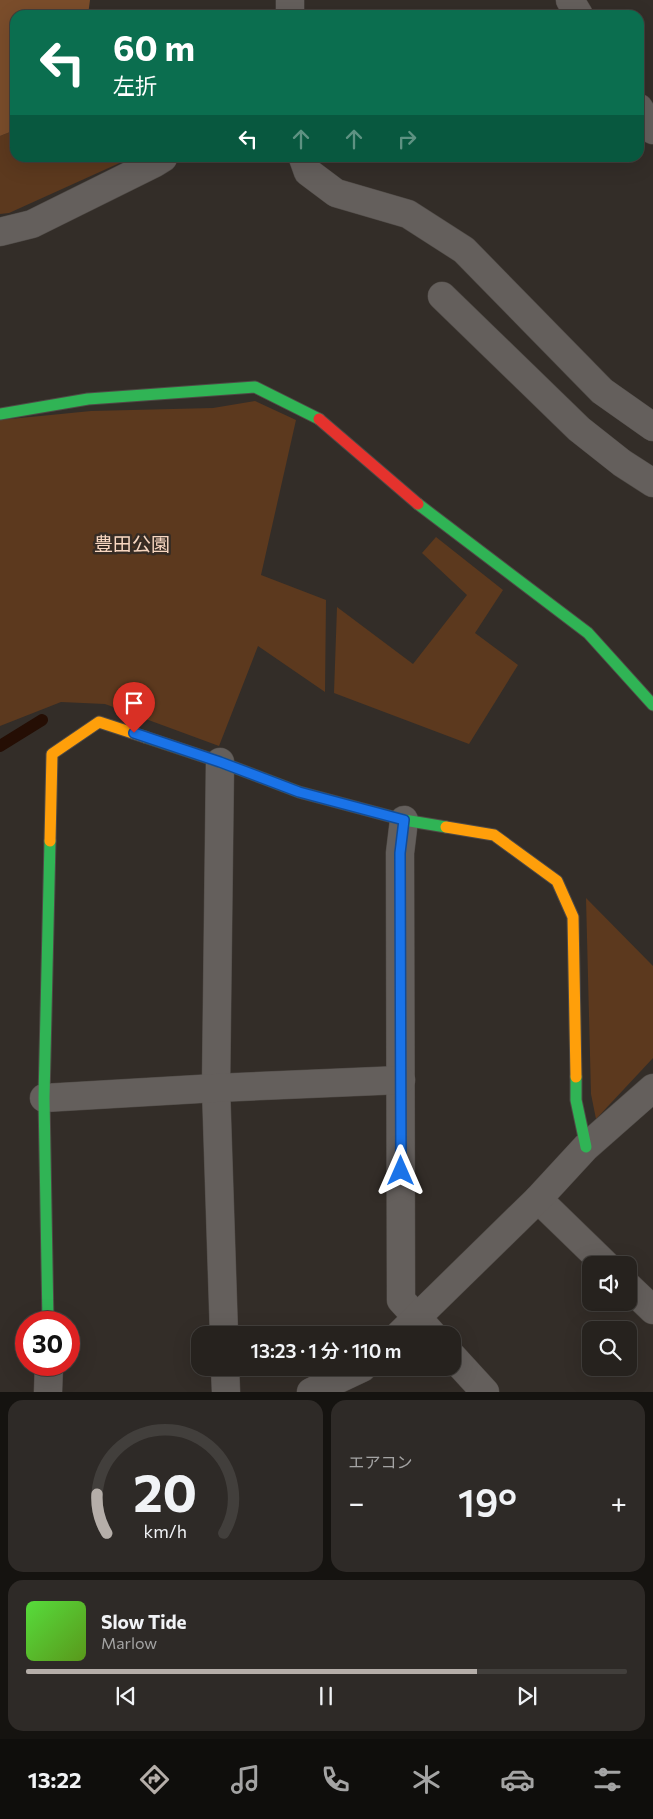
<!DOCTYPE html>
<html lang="ja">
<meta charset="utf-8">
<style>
body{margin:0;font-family:Commissioner,"Noto Sans JP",sans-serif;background:#2e2a27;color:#f1f3f6;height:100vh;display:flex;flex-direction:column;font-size:19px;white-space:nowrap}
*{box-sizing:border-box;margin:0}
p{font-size:16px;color:#a4a4a4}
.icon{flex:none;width:28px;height:28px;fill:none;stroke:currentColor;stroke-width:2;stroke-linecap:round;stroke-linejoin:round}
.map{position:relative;height:1392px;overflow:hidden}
.sheet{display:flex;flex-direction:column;gap:8px;padding:8px;background:#151310;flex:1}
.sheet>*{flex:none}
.hud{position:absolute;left:10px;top:10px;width:634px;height:152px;border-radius:15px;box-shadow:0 5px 20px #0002,0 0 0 1px #423f3c;background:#0b6e4f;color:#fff;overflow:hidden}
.tools{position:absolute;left:582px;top:1256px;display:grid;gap:10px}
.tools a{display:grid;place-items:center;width:55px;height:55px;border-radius:10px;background:#26221e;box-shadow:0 5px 20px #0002,0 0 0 1px #423f3c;font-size:25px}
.speed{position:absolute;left:15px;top:1311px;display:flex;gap:10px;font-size:25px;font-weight:700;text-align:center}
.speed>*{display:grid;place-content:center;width:65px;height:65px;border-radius:50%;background:#26221e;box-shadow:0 5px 20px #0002,0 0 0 1px #423f3c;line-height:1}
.speed .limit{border:8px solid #d22;background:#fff;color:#111}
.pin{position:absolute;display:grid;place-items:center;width:42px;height:42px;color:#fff;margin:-51px -21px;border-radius:50% 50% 50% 0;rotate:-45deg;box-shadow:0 0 5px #0007}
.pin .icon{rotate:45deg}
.me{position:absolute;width:55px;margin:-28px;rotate:0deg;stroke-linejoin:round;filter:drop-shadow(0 0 4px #0008)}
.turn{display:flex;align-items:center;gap:18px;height:105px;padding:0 20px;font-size:22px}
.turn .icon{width:65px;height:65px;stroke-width:2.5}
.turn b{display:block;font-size:35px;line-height:42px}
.lanes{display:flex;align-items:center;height:48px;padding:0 20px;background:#0003;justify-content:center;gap:25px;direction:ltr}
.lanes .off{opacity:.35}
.big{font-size:38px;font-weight:600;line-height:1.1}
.sheet .card{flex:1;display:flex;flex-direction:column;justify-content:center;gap:8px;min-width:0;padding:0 18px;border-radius:15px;background:#2e2a27}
.sheet .dial{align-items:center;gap:0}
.dial svg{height:130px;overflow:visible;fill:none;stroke:#423f3c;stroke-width:7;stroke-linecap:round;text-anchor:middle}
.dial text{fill:#f1f3f6;stroke:none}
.song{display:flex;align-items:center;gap:15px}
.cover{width:60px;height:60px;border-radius:8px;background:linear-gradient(135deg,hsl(110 70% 55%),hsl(90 70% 35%))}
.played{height:5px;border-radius:2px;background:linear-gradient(90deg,#b5aea9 75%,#423f3c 75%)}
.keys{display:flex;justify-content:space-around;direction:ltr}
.heat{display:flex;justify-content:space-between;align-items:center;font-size:28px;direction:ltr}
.sheet .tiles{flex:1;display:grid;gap:8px;grid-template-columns:1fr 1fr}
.card:last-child{grid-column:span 2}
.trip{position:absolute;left:191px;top:1326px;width:270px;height:50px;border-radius:15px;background:#26221e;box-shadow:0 5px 20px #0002,0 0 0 1px #423f3c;font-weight:600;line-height:50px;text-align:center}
.menu{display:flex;height:80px;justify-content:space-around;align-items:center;background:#0f0e0c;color:#a4a4a4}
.menu .icon{width:35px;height:35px}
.menu .active{color:#b5aea9}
.menu b{font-size:22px;color:#f1f3f6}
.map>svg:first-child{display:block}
.green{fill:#5c391e}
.forest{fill:#7a4d2b}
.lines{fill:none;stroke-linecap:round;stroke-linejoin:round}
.stream{stroke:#250e04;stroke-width:12}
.street-casing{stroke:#4f4a46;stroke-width:29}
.fast-casing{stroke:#4f4a46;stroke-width:13}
.slow-casing{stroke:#4f4a46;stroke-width:13}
.jam-casing{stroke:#4f4a46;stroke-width:13}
.street{stroke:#645f5c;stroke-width:28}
.fast{stroke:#30b455;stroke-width:11}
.slow{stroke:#ff9f0a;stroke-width:11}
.jam{stroke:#e5322d;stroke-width:11}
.route-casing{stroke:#114b97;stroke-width:12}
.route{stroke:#1a73e8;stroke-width:9}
.labels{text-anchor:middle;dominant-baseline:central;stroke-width:5;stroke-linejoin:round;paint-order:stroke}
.park-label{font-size:19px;fill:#f8d7c1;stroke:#372c24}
</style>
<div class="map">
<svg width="653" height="1392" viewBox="0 0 653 1392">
<rect width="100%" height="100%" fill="#332d28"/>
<g class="green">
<polygon points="15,130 15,158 128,158 124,161 9,213 0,214 0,136"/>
<polygon points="255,401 296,420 261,575 326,600 325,692 258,646 219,746 105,704 61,702 0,726 0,420 91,411 213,408"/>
<polygon points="436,537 503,590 475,633 518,665 469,744 334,693 337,607 413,664 467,595 422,553"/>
<polygon points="586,898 653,966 653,1058 596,1119 591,1094"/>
</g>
<polygon class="forest" points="0,0 90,0 88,15 15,15 15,130 0,136"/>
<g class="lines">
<polyline class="stream" points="0,746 42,720"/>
<defs>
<g id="street">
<polyline points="570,0 579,15"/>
<polyline points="290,15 290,0"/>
<polyline points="639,108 653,130"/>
<polyline points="303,158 308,172 336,193 408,214 464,250 602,391 653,427"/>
<polyline points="0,232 32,224 155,163 163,158"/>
<polyline points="442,296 579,429 622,463 653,483"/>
<polyline points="220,762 216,1088 224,1335"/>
<polyline points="404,820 400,853 401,1300 433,1335"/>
<polyline points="44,1098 216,1088 401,1080"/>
<polyline points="538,1199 606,1265"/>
<polyline points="629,1287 653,1310"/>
<polyline points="399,1335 538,1199 586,1147 653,1088"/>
<polyline points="452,1356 485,1392"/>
<polyline points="225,1368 226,1392"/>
<polyline points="48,1392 49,1365"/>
<polyline points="311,1392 362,1368"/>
</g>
<g id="fast">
<polyline points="0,414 88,399 255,387 319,419"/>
<polyline points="418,504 588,633 653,705"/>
<polyline points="145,737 220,762 299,792 404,820 446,827"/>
<polyline points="576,1077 576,1100 586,1147"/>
<polyline points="48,1322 44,1098 50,841"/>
</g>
<g id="slow">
<polyline points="446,827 494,835 557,881 573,917 576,1077"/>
<polyline points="50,841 52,754 99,722 145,737"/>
</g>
<polyline id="jam" points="319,419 418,504"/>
</defs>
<use href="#street" class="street-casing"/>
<use href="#fast" class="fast-casing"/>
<use href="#slow" class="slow-casing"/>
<use href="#jam" class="jam-casing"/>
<use href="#street" class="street"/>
<use href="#fast" class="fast"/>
<use href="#slow" class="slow"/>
<use href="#jam" class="jam"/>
</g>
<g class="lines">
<defs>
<polyline id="route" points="134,733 220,762 299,792 404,820 400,853 401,1171"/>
</defs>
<use href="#route" class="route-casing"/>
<use href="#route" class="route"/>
</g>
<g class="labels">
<g class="park-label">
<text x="132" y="543">豊田公園</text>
</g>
</g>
</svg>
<div class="tools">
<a><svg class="icon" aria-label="sound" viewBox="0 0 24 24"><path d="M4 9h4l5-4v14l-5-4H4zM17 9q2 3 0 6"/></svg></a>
<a><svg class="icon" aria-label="search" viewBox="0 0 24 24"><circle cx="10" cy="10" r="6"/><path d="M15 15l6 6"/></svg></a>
</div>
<div class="speed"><div class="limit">30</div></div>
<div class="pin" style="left:134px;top:733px;background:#d93025"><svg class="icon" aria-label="arrive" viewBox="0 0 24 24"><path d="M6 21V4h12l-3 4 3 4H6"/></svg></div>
<svg class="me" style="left:401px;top:1171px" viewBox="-20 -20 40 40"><path d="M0-17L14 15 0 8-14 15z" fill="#1a73e8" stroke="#fff" stroke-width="4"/></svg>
<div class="trip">13:23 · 1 分 · 110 m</div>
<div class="hud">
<div class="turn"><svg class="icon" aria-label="left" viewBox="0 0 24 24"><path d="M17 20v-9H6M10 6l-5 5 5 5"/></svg><div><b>60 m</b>左折</div></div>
<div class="lanes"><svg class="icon" aria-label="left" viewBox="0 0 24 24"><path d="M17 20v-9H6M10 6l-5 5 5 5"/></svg><svg class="icon off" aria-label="ahead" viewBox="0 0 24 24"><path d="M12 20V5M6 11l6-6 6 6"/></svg><svg class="icon off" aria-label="ahead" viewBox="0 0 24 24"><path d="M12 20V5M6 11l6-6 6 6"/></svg><svg class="icon off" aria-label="right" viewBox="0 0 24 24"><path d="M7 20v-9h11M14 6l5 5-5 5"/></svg></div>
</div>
</div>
<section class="sheet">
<div class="tiles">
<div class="card dial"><svg viewBox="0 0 100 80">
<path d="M14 69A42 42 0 1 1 86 69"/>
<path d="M14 69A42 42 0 0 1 8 45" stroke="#b5aea9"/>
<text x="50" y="56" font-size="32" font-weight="700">20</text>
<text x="50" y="72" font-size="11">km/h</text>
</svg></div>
<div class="card"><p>エアコン</p>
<div class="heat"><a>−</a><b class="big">19°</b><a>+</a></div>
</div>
<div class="card">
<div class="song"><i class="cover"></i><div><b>Slow Tide</b><p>Marlow</p></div></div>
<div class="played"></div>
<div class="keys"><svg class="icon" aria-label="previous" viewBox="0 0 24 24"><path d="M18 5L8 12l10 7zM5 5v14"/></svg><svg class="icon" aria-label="pause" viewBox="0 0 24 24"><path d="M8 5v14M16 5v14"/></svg><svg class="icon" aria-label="next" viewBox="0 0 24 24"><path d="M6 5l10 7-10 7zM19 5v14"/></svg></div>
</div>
</div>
</section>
<nav class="menu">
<b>13:22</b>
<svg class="icon active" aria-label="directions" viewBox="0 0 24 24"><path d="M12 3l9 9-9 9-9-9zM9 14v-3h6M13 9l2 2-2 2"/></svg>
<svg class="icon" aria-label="music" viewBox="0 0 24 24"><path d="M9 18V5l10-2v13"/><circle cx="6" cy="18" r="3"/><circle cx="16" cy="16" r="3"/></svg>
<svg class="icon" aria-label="phone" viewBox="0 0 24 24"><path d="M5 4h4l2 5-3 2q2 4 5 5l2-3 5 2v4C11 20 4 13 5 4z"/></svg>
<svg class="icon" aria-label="climate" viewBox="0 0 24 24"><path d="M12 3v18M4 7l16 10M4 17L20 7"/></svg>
<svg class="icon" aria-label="car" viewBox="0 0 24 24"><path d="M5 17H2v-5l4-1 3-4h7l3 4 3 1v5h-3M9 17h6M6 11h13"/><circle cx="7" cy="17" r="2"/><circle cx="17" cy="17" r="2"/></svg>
<svg class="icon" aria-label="filters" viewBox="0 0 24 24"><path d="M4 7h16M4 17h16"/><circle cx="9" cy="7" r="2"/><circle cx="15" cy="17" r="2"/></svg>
</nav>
